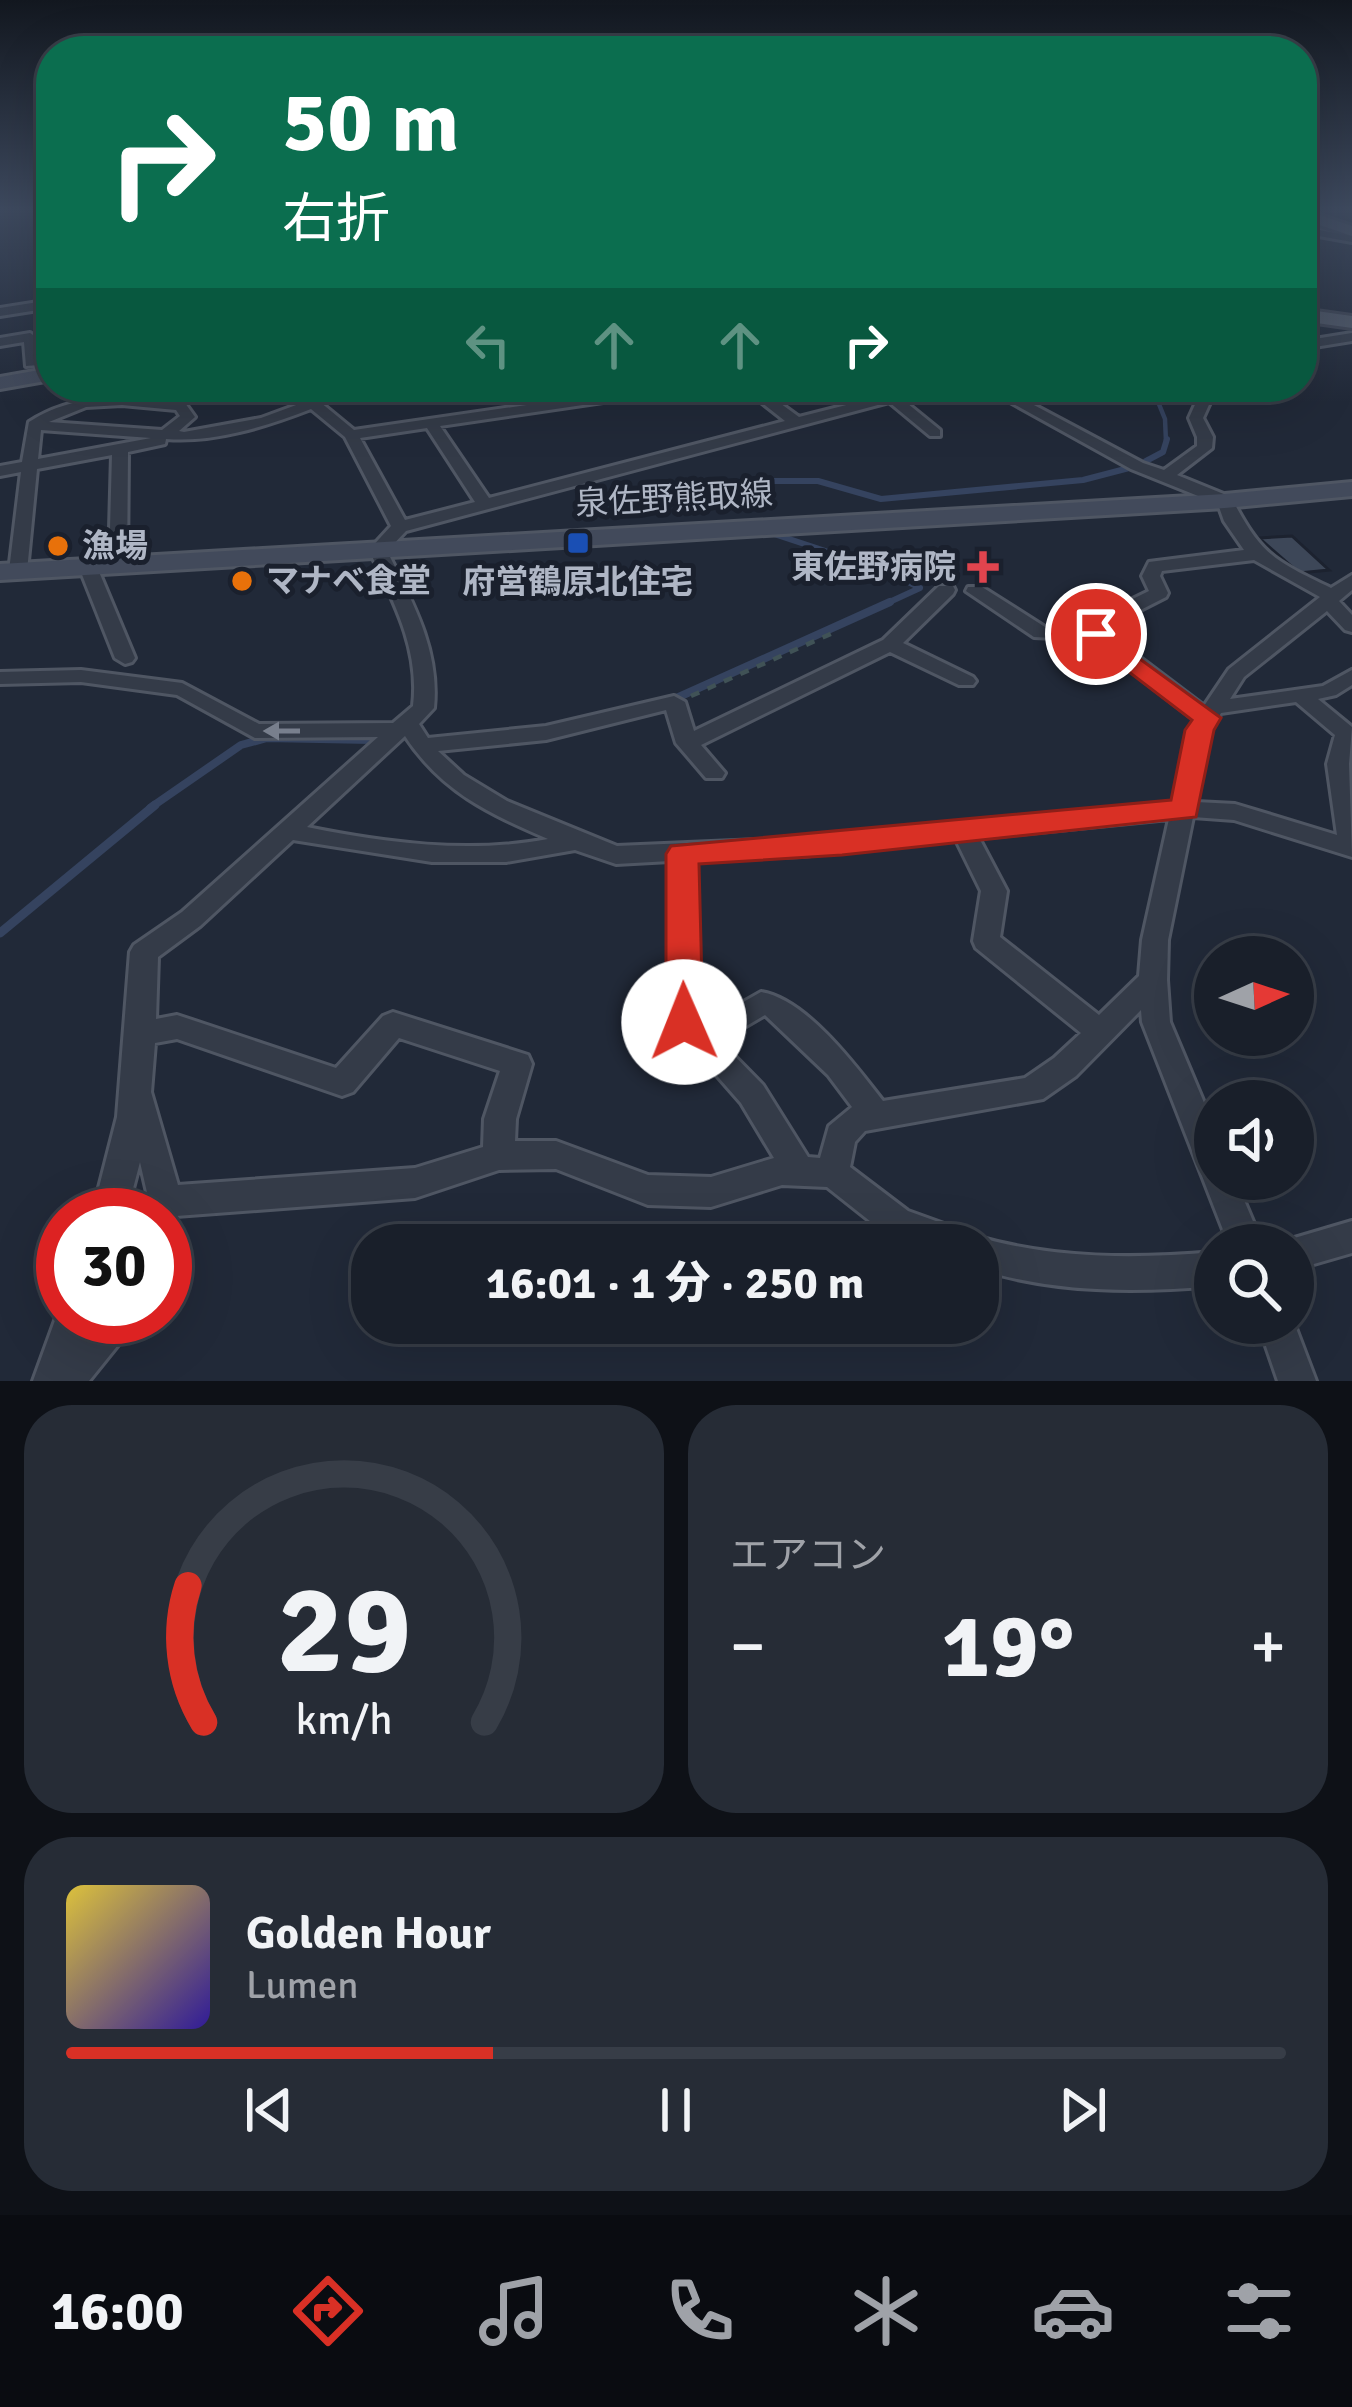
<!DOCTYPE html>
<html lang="ja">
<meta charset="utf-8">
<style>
body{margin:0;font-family:Signika,"Noto Sans JP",sans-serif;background:#262c36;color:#f1f3f6;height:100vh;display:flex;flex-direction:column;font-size:45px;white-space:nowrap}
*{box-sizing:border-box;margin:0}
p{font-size:39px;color:#9fa2a8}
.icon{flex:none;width:66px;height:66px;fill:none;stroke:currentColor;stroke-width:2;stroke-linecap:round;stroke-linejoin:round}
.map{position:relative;height:1381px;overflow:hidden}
.drawer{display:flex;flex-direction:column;gap:24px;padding:24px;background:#0e1117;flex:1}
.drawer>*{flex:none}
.hud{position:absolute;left:36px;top:36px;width:1281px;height:366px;border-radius:48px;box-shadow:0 12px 48px #0002,0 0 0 3px #373d47;background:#0b6e4f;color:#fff;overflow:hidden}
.needle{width:78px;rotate:87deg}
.buttons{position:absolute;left:1194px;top:936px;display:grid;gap:24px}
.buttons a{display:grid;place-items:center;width:120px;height:120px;border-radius:50%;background:#191f2a;box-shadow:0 12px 48px #0002,0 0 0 3px #373d47;font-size:60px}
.speed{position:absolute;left:36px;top:1188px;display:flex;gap:24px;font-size:60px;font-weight:700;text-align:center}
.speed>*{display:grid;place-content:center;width:156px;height:156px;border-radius:50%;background:#191f2a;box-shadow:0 12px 48px #0002,0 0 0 3px #373d47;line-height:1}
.speed .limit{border:18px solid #d22;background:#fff;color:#111}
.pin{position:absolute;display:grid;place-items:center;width:102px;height:102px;color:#fff;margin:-51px;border:6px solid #fff;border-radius:50%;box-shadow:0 3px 12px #0007}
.me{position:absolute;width:132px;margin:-66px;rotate:359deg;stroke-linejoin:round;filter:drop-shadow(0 0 9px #0008)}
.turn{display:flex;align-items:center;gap:42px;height:252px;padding:0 48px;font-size:54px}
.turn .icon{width:156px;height:156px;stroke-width:2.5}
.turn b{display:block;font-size:84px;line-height:102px}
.lanes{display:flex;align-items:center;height:114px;padding:0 48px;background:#0003;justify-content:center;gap:60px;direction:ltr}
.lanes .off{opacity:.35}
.big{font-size:90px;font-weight:800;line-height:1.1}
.drawer .tile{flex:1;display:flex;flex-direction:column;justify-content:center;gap:18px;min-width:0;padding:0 42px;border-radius:48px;background:#262c36}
.drawer .dial{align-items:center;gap:0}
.dial svg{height:312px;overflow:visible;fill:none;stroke:#373d47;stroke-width:7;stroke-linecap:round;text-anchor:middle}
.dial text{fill:#f1f3f6;stroke:none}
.song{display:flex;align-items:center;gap:36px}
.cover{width:144px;height:144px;border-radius:18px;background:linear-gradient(135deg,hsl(50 70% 55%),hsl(250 70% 35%))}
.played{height:12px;border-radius:6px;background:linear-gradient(90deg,#d93025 35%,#373d47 35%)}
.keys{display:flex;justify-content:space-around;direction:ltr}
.heat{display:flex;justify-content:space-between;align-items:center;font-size:66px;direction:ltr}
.drawer .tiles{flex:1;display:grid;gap:24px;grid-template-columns:1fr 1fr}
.tile:last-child{grid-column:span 2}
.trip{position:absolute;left:351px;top:1224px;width:648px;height:120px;border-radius:48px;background:#191f2a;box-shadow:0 12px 48px #0002,0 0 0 3px #373d47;font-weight:800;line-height:120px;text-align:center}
.menu{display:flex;height:192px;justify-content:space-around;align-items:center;background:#0a0c11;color:#9fa2a8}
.menu .icon{width:84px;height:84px}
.menu .on{color:#d93025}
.menu b{font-size:54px;color:#f1f3f6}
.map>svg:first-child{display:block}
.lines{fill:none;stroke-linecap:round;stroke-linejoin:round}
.stream-far3{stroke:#35435f;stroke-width:4.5}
.stream-far2{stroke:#35435f;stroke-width:6}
.stream-far1{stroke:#35435f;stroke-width:8}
.stream{stroke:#35435f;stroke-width:9}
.building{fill:#3d4758;stroke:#1c222f;stroke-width:3}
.street-casing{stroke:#4f5663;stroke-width:6}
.secondary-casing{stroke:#4f5663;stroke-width:6}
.primary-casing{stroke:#3e4452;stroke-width:6}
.path{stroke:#405256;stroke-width:4.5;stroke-dasharray:9 9;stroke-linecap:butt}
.street{fill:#343b48;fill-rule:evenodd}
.secondary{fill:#424a5b;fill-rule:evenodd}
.primary{fill:#525a68;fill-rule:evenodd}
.oneway{fill:#787f8d}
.route{fill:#d93025;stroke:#8d1f18;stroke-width:3}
.transit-dot{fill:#1a4fb4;stroke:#1a202d;stroke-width:4.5}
.food-dot{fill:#e8710a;stroke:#1a202d;stroke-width:4.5}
.health-dot{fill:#e0444e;stroke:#1a202d;stroke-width:4.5}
.labels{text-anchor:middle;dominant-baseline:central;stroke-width:10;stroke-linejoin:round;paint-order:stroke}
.street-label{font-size:33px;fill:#afb6c5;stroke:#1a202d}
.poi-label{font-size:33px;font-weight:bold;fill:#afb6c5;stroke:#1a202d;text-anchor:start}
</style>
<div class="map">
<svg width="1352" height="1381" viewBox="0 0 1352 1381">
<rect width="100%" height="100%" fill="#212938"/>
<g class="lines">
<polyline class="stream-far3" points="1152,387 1165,419 1166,442"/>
<g class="stream-far2">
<polyline points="1146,461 1163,452 1167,439"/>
<polyline points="773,481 818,481 881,499 1083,480 1129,468"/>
<polyline points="771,533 889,572 920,588 883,605"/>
</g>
<g class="stream-far1">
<polyline points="672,700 890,602"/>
<polyline points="150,808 241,745 267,738 372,740"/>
</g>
<polyline class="stream" points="0,933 155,805"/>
</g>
<polygon class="building" points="1292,536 1329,570 1299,573 1259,538"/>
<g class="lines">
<defs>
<g id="street">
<polygon points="1302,227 1352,236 1352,242 1302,233"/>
<polygon points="51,300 51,308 0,316 0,308"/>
<polygon points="30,333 36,337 37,358 51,356 51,364 26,366 24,342 0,346 0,338"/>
<polygon points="1352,333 1352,341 1302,349 1302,341"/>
<path d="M310 387H324L320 402 354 430 650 387H685L678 391 440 426 489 498 785 421 742 387H758L799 417 882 396 889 391 938 387 902 399 940 430V436H930L889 402 406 531 387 551C412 601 440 650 434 708L419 724 428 738 546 726 674 696 685 702 694 731 883 640 939 586H953L955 590 953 594 903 643 973 677 976 681 973 685H959L890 652 701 745 725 773 722 778H706L676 743 666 710 546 740 438 751 464 775 507 801 617 846 802 838 1173 802 1189 730 1195 720 1091 640 1034 637 966 591 968 587H982L1045 627 1086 628 1088 621 1149 591 1142 576 1149 562 1244 550 1224 521 1218 504 1131 469 983 387H1000L1143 463 1164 470 1197 446V437L1189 418 1203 387H1217L1203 418 1213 437 1212 448 1177 475 1231 497C1261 555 1273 560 1331 588L1352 575V590L1339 601 1352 615V632L1345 630 1327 611 1244 677 1230 699 1323 686 1352 670V685L1336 695 1318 699 1352 727 1349 764 1352 857 1234 820 1193 817 1168 940 1167 980 1170 1022 1215 1129V1179H1235L1263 1245H1229L1142 1022 1141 1010 1076 1076 1043 1099 865 1131 855 1142 850 1167 908 1211 969 1233 972 1239 978 1237C1056 1259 1135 1259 1215 1252V1286C1135 1293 1056 1293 978 1269V1245H915L885 1233 827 1187 782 1185 711 1207 648 1205 556 1169 499 1170 415 1198 176 1216 172 1226 165 1229V1215H143L149 1201 140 1162 126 1215H92L117 1117 130 952 134 945 182 912 378 737 255 738 177 695 81 682 0 684V672L81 670 182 683 259 724 393 723 413 706C420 649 393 600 369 550L391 526 345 437 311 409C267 426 215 443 166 439L165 444 128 452 127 566 118 571 109 566 112 455 37 469 27 571 18 576 9 571 21 472 0 476V466L22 462 29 422C77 391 126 397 180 402L185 403 195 417 179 431 184 432 261 418 307 401ZM122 405 176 410 180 416 162 430 49 422 86 407ZM427 428 475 502 405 520 360 438ZM41 430 151 438 38 459ZM1254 560 1320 597 1229 669 1204 706 1106 632 1105 628 1166 597 1168 593 1160 576 1162 571ZM1296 702 1335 735 1327 764 1337 835 1235 804 1196 802 1211 730 1221 713ZM405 736C442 792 488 813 548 839 468 854 386 843 307 827ZM1169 819 1142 940 1139 976 1099 1015 1000 937 1007 891 979 838ZM293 840 432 862H506L575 850 616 864 670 861V1022L741 1103 774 1158 711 1177 648 1175 556 1141H515L516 1119 532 1064 528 1055 393 1012 383 1016 336 1068 177 1015 156 1019 158 957 200 926ZM956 840 981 891 973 941 976 948 1081 1033 1054 1058 1025 1078 883 1101C856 1066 806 999 761 992L731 1009 698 1010 695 860 802 856ZM765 1015 828 1075 852 1107 829 1126 820 1158 808 1157 763 1085 712 1033 736 1032ZM399 1038 500 1071 484 1119 483 1147 415 1168 178 1185 151 1092 155 1043 177 1039 342 1096 353 1092Z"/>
<polygon points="88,562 97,567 135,658 132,662 125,664 115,658 79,567"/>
<polygon points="1352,1221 1352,1253 1293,1270 1293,1245 1280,1245 1281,1242"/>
<polygon points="61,1304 63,1317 92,1317 91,1321 94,1317 135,1317 130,1330 89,1381 33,1381"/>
<polygon points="1293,1321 1294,1323 1316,1381 1278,1381 1258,1323"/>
</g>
<g id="secondary">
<polygon points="51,368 51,380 0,389 0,377"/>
<polygon points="1352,482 1352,496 1225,508 0,580 0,564 1225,494"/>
</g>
<g id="primary">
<polygon points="1302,209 1352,226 1352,236 1302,219"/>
<polygon points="1302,309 1352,316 1352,328 1302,321"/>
</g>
</defs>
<use href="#street" class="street-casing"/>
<use href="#secondary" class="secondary-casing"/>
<use href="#primary" class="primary-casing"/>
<polyline class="path" points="691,696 835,632"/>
<use href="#street" class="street"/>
<use href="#secondary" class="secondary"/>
<use href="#primary" class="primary"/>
</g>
<defs><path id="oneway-solid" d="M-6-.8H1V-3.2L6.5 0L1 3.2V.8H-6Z" transform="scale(3)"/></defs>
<use class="oneway" href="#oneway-solid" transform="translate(282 731) rotate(180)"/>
<linearGradient id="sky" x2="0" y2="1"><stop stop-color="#12171f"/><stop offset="0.52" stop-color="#3d495e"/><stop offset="1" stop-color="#3d495e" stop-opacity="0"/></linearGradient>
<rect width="1352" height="402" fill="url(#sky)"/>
<polygon class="route" points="1096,627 1221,718 1214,730 1196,817 842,855 699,864 703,1022 698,1032 684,1037 671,1032 666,1022 666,854 671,846 1171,800 1185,730 1192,720 1087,640 1083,634 1087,629"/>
<rect class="transit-dot" x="566" y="531" width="24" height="24" rx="6"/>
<g class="food-dot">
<circle cx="58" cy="546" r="12"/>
<circle cx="242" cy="581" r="12"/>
</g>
<path class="health-dot" d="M977 549h12v12h12v12h-12v12h-12v-12h-12v-12h12z"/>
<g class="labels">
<g class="street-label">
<text transform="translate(674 499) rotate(-3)">泉佐野熊取線</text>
</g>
<g class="poi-label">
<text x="82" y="546">漁場</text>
<text x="956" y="567" text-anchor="end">東佐野病院</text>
<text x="266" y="581">マナベ食堂</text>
<text x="578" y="582" text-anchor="middle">府営鶴原北住宅</text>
</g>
</g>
</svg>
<div class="buttons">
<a><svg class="needle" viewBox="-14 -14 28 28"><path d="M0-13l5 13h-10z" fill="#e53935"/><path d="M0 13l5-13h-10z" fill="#9fa2a8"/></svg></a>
<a><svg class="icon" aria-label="sound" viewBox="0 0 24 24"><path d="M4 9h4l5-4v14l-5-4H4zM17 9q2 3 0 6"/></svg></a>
<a><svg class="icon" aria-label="search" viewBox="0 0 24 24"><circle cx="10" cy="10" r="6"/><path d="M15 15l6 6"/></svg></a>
</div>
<div class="speed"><div class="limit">30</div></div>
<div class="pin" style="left:1096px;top:634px;background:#d93025"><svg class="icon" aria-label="arrive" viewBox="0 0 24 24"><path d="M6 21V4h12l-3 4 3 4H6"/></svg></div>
<svg class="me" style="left:684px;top:1022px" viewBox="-20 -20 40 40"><circle r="19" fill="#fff"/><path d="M0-13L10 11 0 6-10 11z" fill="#d93025"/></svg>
<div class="trip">16:01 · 1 分 · 250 m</div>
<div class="hud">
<div class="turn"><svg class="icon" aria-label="right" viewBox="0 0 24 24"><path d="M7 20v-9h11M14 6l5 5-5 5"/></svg><div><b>50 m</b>右折</div></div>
<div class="lanes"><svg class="icon off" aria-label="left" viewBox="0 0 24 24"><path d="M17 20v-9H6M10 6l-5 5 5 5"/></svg><svg class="icon off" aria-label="ahead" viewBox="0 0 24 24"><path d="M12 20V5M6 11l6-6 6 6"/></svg><svg class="icon off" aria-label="ahead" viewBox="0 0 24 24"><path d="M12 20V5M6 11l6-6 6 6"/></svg><svg class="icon" aria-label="right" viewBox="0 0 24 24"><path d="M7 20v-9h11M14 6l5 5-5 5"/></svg></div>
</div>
</div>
<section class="drawer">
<div class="tiles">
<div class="tile dial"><svg viewBox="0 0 100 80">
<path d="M14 69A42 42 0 1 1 86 69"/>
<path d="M14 69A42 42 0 0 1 10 34" stroke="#d93025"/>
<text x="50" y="56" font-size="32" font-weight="700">29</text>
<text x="50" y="72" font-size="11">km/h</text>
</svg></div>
<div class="tile"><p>エアコン</p>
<div class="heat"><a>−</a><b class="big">19°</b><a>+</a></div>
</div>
<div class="tile">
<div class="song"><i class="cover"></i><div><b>Golden Hour</b><p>Lumen</p></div></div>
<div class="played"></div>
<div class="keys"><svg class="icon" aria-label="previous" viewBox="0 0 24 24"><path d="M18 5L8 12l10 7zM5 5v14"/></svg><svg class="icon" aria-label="pause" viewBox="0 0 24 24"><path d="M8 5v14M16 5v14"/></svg><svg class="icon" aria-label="next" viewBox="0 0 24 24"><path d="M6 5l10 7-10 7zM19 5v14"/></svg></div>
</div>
</div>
</section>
<nav class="menu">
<b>16:00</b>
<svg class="icon on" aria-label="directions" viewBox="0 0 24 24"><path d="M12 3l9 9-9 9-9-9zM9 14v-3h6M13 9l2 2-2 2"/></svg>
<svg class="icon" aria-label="music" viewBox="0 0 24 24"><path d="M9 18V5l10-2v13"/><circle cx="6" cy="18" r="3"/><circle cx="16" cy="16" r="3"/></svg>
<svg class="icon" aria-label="phone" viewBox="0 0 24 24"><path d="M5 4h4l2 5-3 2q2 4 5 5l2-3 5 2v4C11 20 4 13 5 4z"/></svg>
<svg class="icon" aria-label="climate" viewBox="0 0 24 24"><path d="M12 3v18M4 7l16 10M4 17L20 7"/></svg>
<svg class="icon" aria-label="car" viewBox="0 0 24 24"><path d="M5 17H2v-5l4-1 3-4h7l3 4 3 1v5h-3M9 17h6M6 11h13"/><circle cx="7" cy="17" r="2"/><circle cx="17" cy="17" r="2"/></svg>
<svg class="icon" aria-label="filters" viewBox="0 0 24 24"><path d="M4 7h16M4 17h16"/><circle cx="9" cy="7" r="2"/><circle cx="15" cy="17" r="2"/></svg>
</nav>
